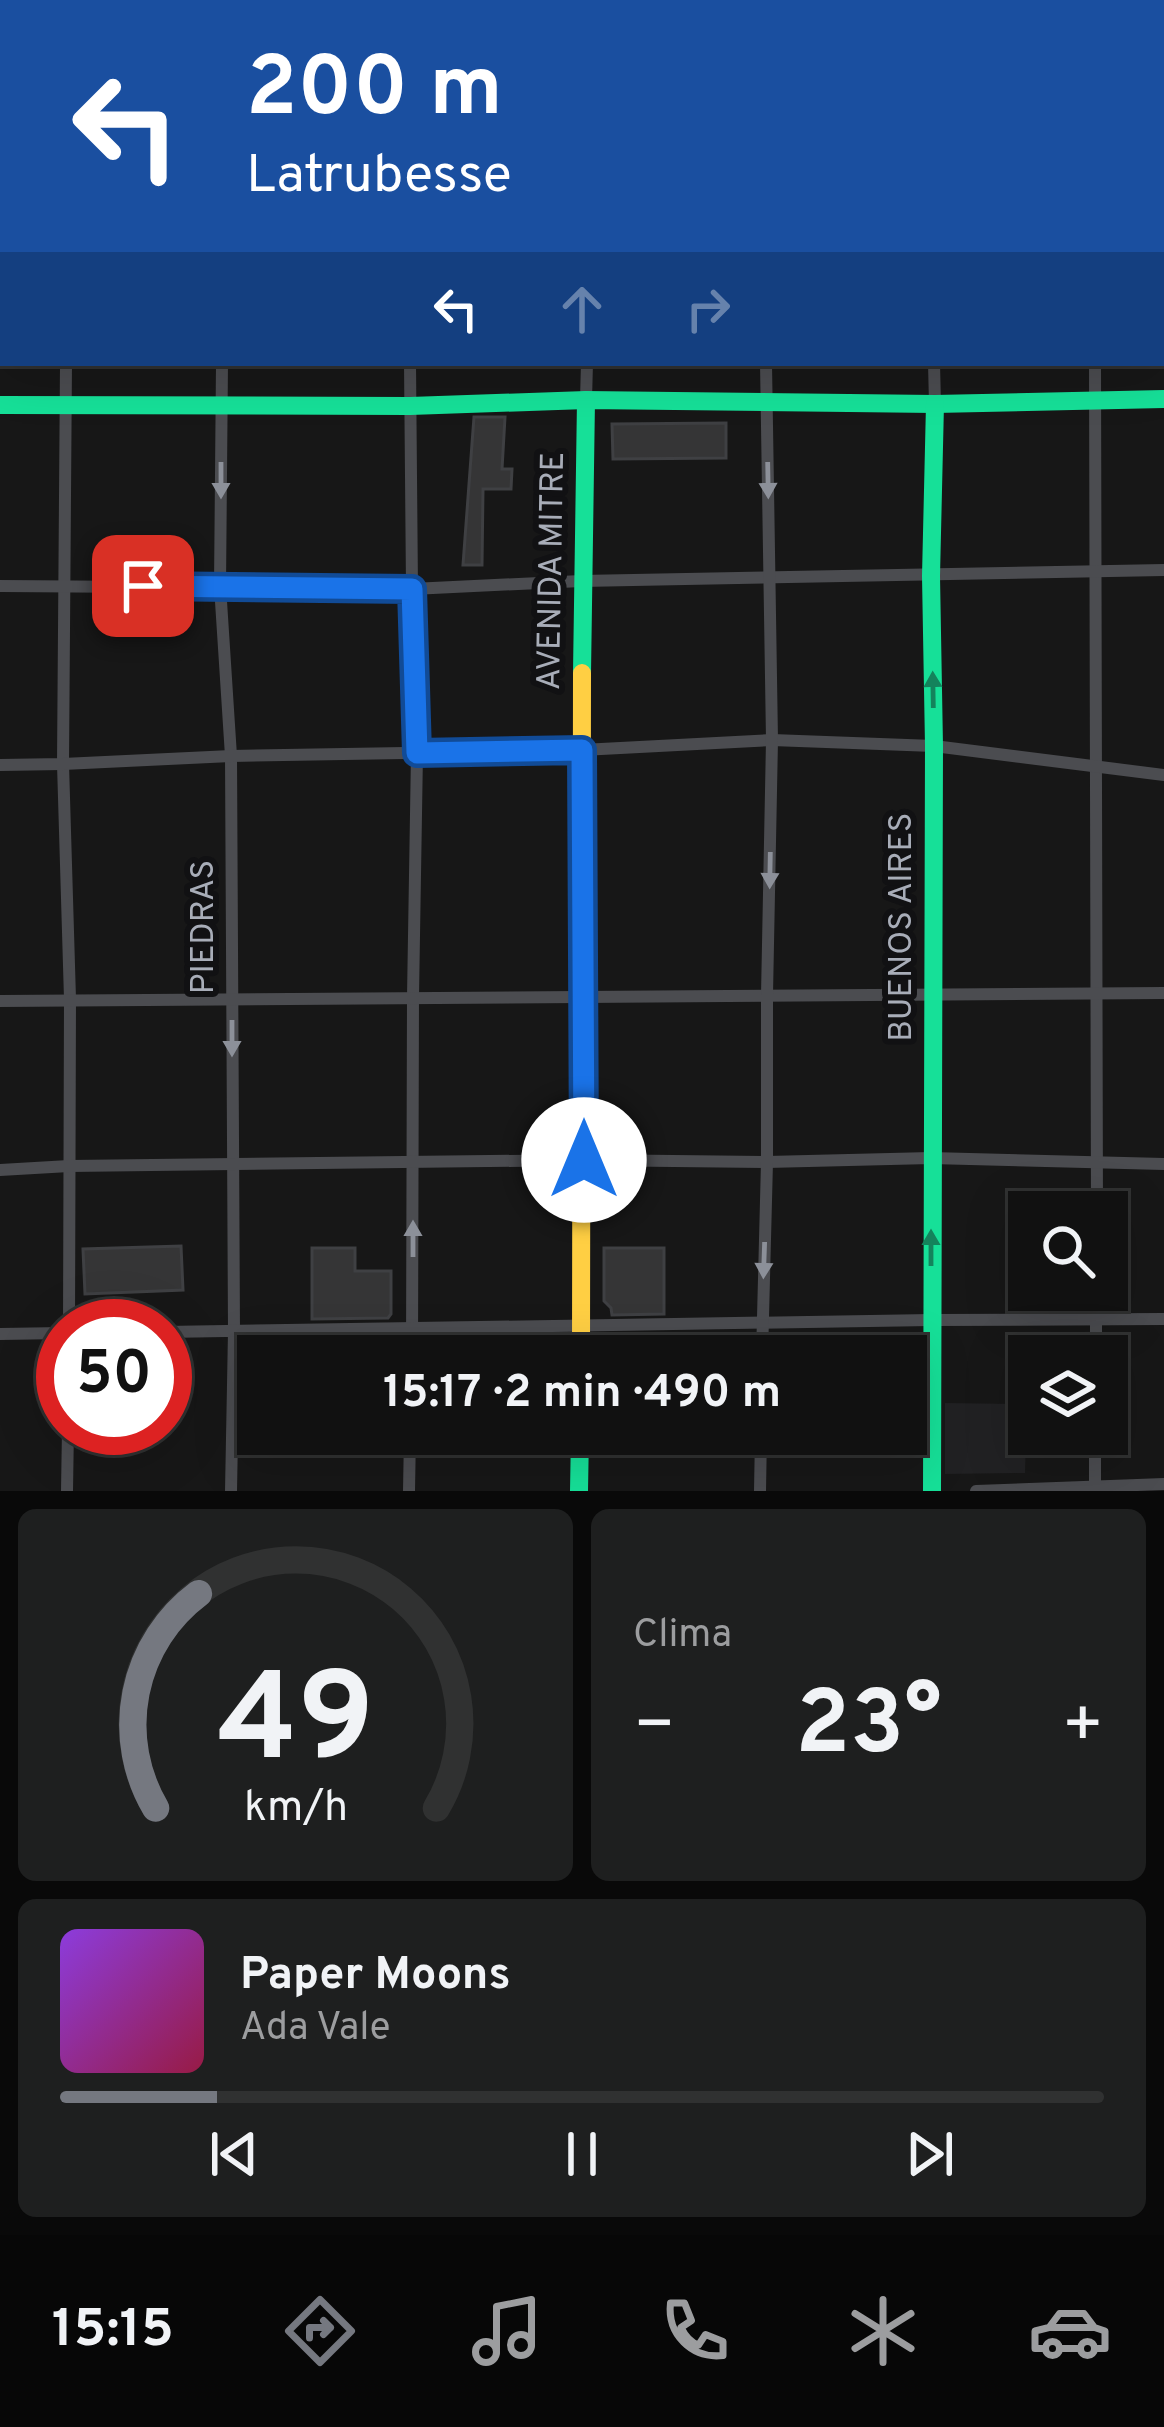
<!DOCTYPE html>
<html lang="es">
<meta charset="utf-8">
<style>
body{margin:0;font-family:Overpass,sans-serif;background:#1e1f1f;color:#f1f3f6;height:100vh;display:flex;flex-direction:column;font-size:45px;white-space:nowrap}
*{box-sizing:border-box;margin:0}
p{font-size:39px;color:#9c9d9f}
.icon{flex:none;width:66px;height:66px;fill:none;stroke:currentColor;stroke-width:2;stroke-linecap:round;stroke-linejoin:round}
.map{position:relative;height:1491px;overflow:hidden}
.drawer{display:flex;flex-direction:column;gap:18px;padding:18px;background:#090909;flex:1}
.drawer>*{flex:none}
.banner{position:absolute;left:0px;top:0px;width:1164px;height:366px;box-shadow:0 12px 48px #0002,0 0 0 3px #303131;background:#1a4fa0;color:#fff;overflow:hidden}
.controls{position:absolute;left:1008px;top:1191px;display:grid;gap:24px}
.controls a{display:grid;place-items:center;width:120px;height:120px;border-radius:0px;background:#111;box-shadow:0 12px 48px #0002,0 0 0 3px #303131;font-size:60px}
.speed{position:absolute;left:36px;top:1299px;display:flex;gap:24px;font-size:60px;font-weight:700;text-align:center}
.speed>*{display:grid;place-content:center;width:156px;height:156px;border-radius:50%;background:#111;box-shadow:0 12px 48px #0002,0 0 0 3px #303131;line-height:1}
.speed .limit{border:18px solid #d22;background:#fff;color:#111}
.pin{position:absolute;display:grid;place-items:center;width:102px;height:102px;color:#fff;margin:-51px;border-radius:24px;box-shadow:0 6px 18px #0006}
.me{position:absolute;width:132px;margin:-66px;rotate:0deg;stroke-linejoin:round;filter:drop-shadow(0 0 9px #0008)}
.turn{display:flex;align-items:center;gap:42px;height:252px;padding:0 48px;font-size:54px}
.turn .icon{width:156px;height:156px;stroke-width:2.5}
.turn b{display:block;font-size:84px;line-height:102px}
.lanes{display:flex;align-items:center;height:114px;padding:0 48px;background:#0003;justify-content:center;gap:60px;direction:ltr}
.lanes .off{opacity:.35}
.big{font-size:90px;font-weight:700;line-height:1.1}
.drawer .widget{flex:1;display:flex;flex-direction:column;justify-content:center;gap:18px;min-width:0;padding:0 42px;border-radius:18px;background:#1e1f1f}
.drawer .dial{align-items:center;gap:0}
.dial svg{height:312px;overflow:visible;fill:none;stroke:#303131;stroke-width:7;stroke-linecap:round;text-anchor:middle}
.dial text{fill:#f1f3f6;stroke:none}
.song{display:flex;align-items:center;gap:36px}
.cover{width:144px;height:144px;border-radius:18px;background:linear-gradient(135deg,hsl(270 70% 55%),hsl(340 70% 35%))}
.played{height:12px;border-radius:6px;background:linear-gradient(90deg,#757880 15%,#303131 15%)}
.keys{display:flex;justify-content:space-around;direction:ltr}
.heat{display:flex;justify-content:space-between;align-items:center;font-size:66px;direction:ltr}
.drawer .tiles{flex:1;display:grid;gap:18px;grid-template-columns:1fr 1fr}
.widget:last-child{grid-column:span 2}
.trip{position:absolute;left:237px;top:1335px;width:690px;height:120px;border-radius:0px;background:#111;box-shadow:0 12px 48px #0002,0 0 0 3px #303131;font-weight:700;line-height:120px;text-align:center}
.menu{display:flex;height:192px;justify-content:space-around;align-items:center;background:#070707;color:#9c9d9f}
.menu .icon{width:84px;height:84px}
.menu .on{color:#757880}
.menu b{font-size:54px;color:#f1f3f6}
.map>svg:first-child{display:block}
.built{fill:#212123}
.building{fill:#353536;stroke:#3f4043;stroke-width:3}
.lines{fill:none;stroke-linecap:round;stroke-linejoin:round}
.street{stroke:#4b4c50;stroke-width:12}
.fast{stroke:#16e098;stroke-width:18}
.slow{stroke:#ffcf43;stroke-width:18}
.oneway{fill:#8c9099}
.oneway2{fill:#14835c}
.route-casing{stroke:#114b97;stroke-width:30}
.route{stroke:#1a73e8;stroke-width:21}
.labels{text-anchor:middle;dominant-baseline:central;stroke-width:12;stroke-linejoin:round;paint-order:stroke}
.street-label{font-size:33px;fill:#a8adb8;stroke:#111113}
</style>
<div class="map">
<svg width="1164" height="1491" viewBox="0 0 1164 1491">
<rect width="100%" height="100%" fill="#171717"/>
<polygon class="built" points="945,1403 1027,1404 1025,1473 945,1474"/>
<g class="building">
<polygon points="474,417 505,417 502,469 512,469 511,489 483,489 482,565 463,565"/>
<polygon points="726,423 726,458 613,459 612,424"/>
<polygon points="181,1246 183,1290 85,1294 83,1249"/>
<polygon points="312,1248 355,1248 355,1271 391,1271 391,1314 388,1318 312,1319"/>
<polygon points="604,1248 664,1248 664,1314 612,1315 611,1308 604,1301"/>
</g>
<g class="lines">
<g class="street">
<polyline points="763,0 763,3"/>
<polyline points="934,0 935,3"/>
<polyline points="71,3 71,0"/>
<polyline points="224,3 224,0"/>
<polyline points="410,3 411,0"/>
<polyline points="0,6 3,6"/>
<polyline points="1161,24 1164,24"/>
<polyline points="0,212 3,212"/>
<polyline points="1161,220 1164,220"/>
<polyline points="66,363 63,764 70,999 69,1326"/>
<polyline points="222,363 220,586 231,756 234,1331 231,1491"/>
<polyline points="410,363 412,589 417,753 413,997 412,1356"/>
<polyline points="934,363 935,404"/>
<polyline points="1095,363 1097,1212"/>
<polyline points="586,400 587,363"/>
<polyline points="0,586 412,589 581,581 1164,570"/>
<polyline points="0,765 63,764 231,756 582,750 772,740 934,746 1164,775"/>
<polyline points="0,1001 1164,993"/>
<polyline points="0,1170 69,1166 584,1160 767,1162 931,1158 1164,1164"/>
<polyline points="165,1332 931,1320 1164,1319"/>
<polyline points="0,1334 63,1333"/>
<polyline points="762,1356 767,1162 767,995 772,740 766,363"/>
<polyline points="1096,1356 1096,1290"/>
<polyline points="67,1491 68,1428"/>
<polyline points="409,1491 410,1434"/>
<polyline points="760,1491 761,1434"/>
<polyline points="976,1491 1164,1484"/>
<polyline points="1095,1491 1095,1434"/>
</g>
<g class="fast">
<polyline points="0,405 410,406 586,400 935,404 1164,399"/>
<polyline points="582,673 586,400"/>
<polyline points="579,1491 580,1434"/>
<polyline points="932,1491 934,746 931,576 935,404"/>
</g>
<polyline class="slow" points="581,1356 582,673"/>
</g>
<defs><path id="oneway-solid" d="M-6-.8H1V-3.2L6.5 0L1 3.2V.8H-6Z" transform="scale(3)"/></defs>
<g class="oneway">
<use href="#oneway-solid" transform="translate(221 480) rotate(90)"/>
<use href="#oneway-solid" transform="translate(768 480) rotate(89)"/>
<use href="#oneway-solid" transform="translate(770 870) rotate(91)"/>
<use href="#oneway-solid" transform="translate(232 1038) rotate(90)"/>
<use href="#oneway-solid" transform="translate(413 1239) rotate(-90)"/>
<use href="#oneway-solid" transform="translate(764 1260) rotate(92)"/>
</g>
<g class="oneway2">
<use href="#oneway-solid" transform="translate(933 690) rotate(-91)"/>
<use href="#oneway-solid" transform="translate(931 1248) rotate(-90)"/>
</g>
<g class="lines">
<defs>
<polyline id="route" points="143,586 412,589 417,753 582,750 584,1160"/>
</defs>
<use href="#route" class="route-casing"/>
<use href="#route" class="route"/>
</g>
<g class="labels">
<g class="street-label">
<text transform="translate(553 571) rotate(-89)">AVENIDA MITRE</text>
<text transform="translate(205 927) rotate(-90)">PIEDRAS</text>
<text transform="translate(903 927) rotate(-90)">BUENOS AIRES</text>
</g>
</g>
</svg>
<div class="controls">
<a><svg class="icon" aria-label="search" viewBox="0 0 24 24"><circle cx="10" cy="10" r="6"/><path d="M15 15l6 6"/></svg></a>
<a><svg class="icon" aria-label="layers" viewBox="0 0 24 24"><path d="M12 4l9 5-9 5-9-5zM3 14l9 5 9-5"/></svg></a>
</div>
<div class="speed"><div class="limit">50</div></div>
<div class="pin" style="left:143px;top:586px;background:#d93025"><svg class="icon" aria-label="arrive" viewBox="0 0 24 24"><path d="M6 21V4h12l-3 4 3 4H6"/></svg></div>
<svg class="me" style="left:584px;top:1160px" viewBox="-20 -20 40 40"><circle r="19" fill="#fff"/><path d="M0-13L10 11 0 6-10 11z" fill="#1a73e8"/></svg>
<div class="trip">15:17 · 2 min · 490 m</div>
<div class="banner">
<div class="turn"><svg class="icon" aria-label="left" viewBox="0 0 24 24"><path d="M17 20v-9H6M10 6l-5 5 5 5"/></svg><div><b>200 m</b>Latrubesse</div></div>
<div class="lanes"><svg class="icon" aria-label="left" viewBox="0 0 24 24"><path d="M17 20v-9H6M10 6l-5 5 5 5"/></svg><svg class="icon off" aria-label="ahead" viewBox="0 0 24 24"><path d="M12 20V5M6 11l6-6 6 6"/></svg><svg class="icon off" aria-label="right" viewBox="0 0 24 24"><path d="M7 20v-9h11M14 6l5 5-5 5"/></svg></div>
</div>
</div>
<section class="drawer">
<div class="tiles">
<div class="widget dial"><svg viewBox="0 0 100 80">
<path d="M14 69A42 42 0 1 1 86 69"/>
<path d="M14 69A42 42 0 0 1 25 14" stroke="#757880"/>
<text x="50" y="56" font-size="32" font-weight="700">49</text>
<text x="50" y="72" font-size="11">km/h</text>
</svg></div>
<div class="widget"><p>Clima</p>
<div class="heat"><a>−</a><b class="big">23°</b><a>+</a></div>
</div>
<div class="widget">
<div class="song"><i class="cover"></i><div><b>Paper Moons</b><p>Ada Vale</p></div></div>
<div class="played"></div>
<div class="keys"><svg class="icon" aria-label="previous" viewBox="0 0 24 24"><path d="M18 5L8 12l10 7zM5 5v14"/></svg><svg class="icon" aria-label="pause" viewBox="0 0 24 24"><path d="M8 5v14M16 5v14"/></svg><svg class="icon" aria-label="next" viewBox="0 0 24 24"><path d="M6 5l10 7-10 7zM19 5v14"/></svg></div>
</div>
</div>
</section>
<nav class="menu">
<b>15:15</b>
<svg class="icon on" aria-label="directions" viewBox="0 0 24 24"><path d="M12 3l9 9-9 9-9-9zM9 14v-3h6M13 9l2 2-2 2"/></svg>
<svg class="icon" aria-label="music" viewBox="0 0 24 24"><path d="M9 18V5l10-2v13"/><circle cx="6" cy="18" r="3"/><circle cx="16" cy="16" r="3"/></svg>
<svg class="icon" aria-label="phone" viewBox="0 0 24 24"><path d="M5 4h4l2 5-3 2q2 4 5 5l2-3 5 2v4C11 20 4 13 5 4z"/></svg>
<svg class="icon" aria-label="climate" viewBox="0 0 24 24"><path d="M12 3v18M4 7l16 10M4 17L20 7"/></svg>
<svg class="icon" aria-label="car" viewBox="0 0 24 24"><path d="M5 17H2v-5l4-1 3-4h7l3 4 3 1v5h-3M9 17h6M6 11h13"/><circle cx="7" cy="17" r="2"/><circle cx="17" cy="17" r="2"/></svg>
</nav>
